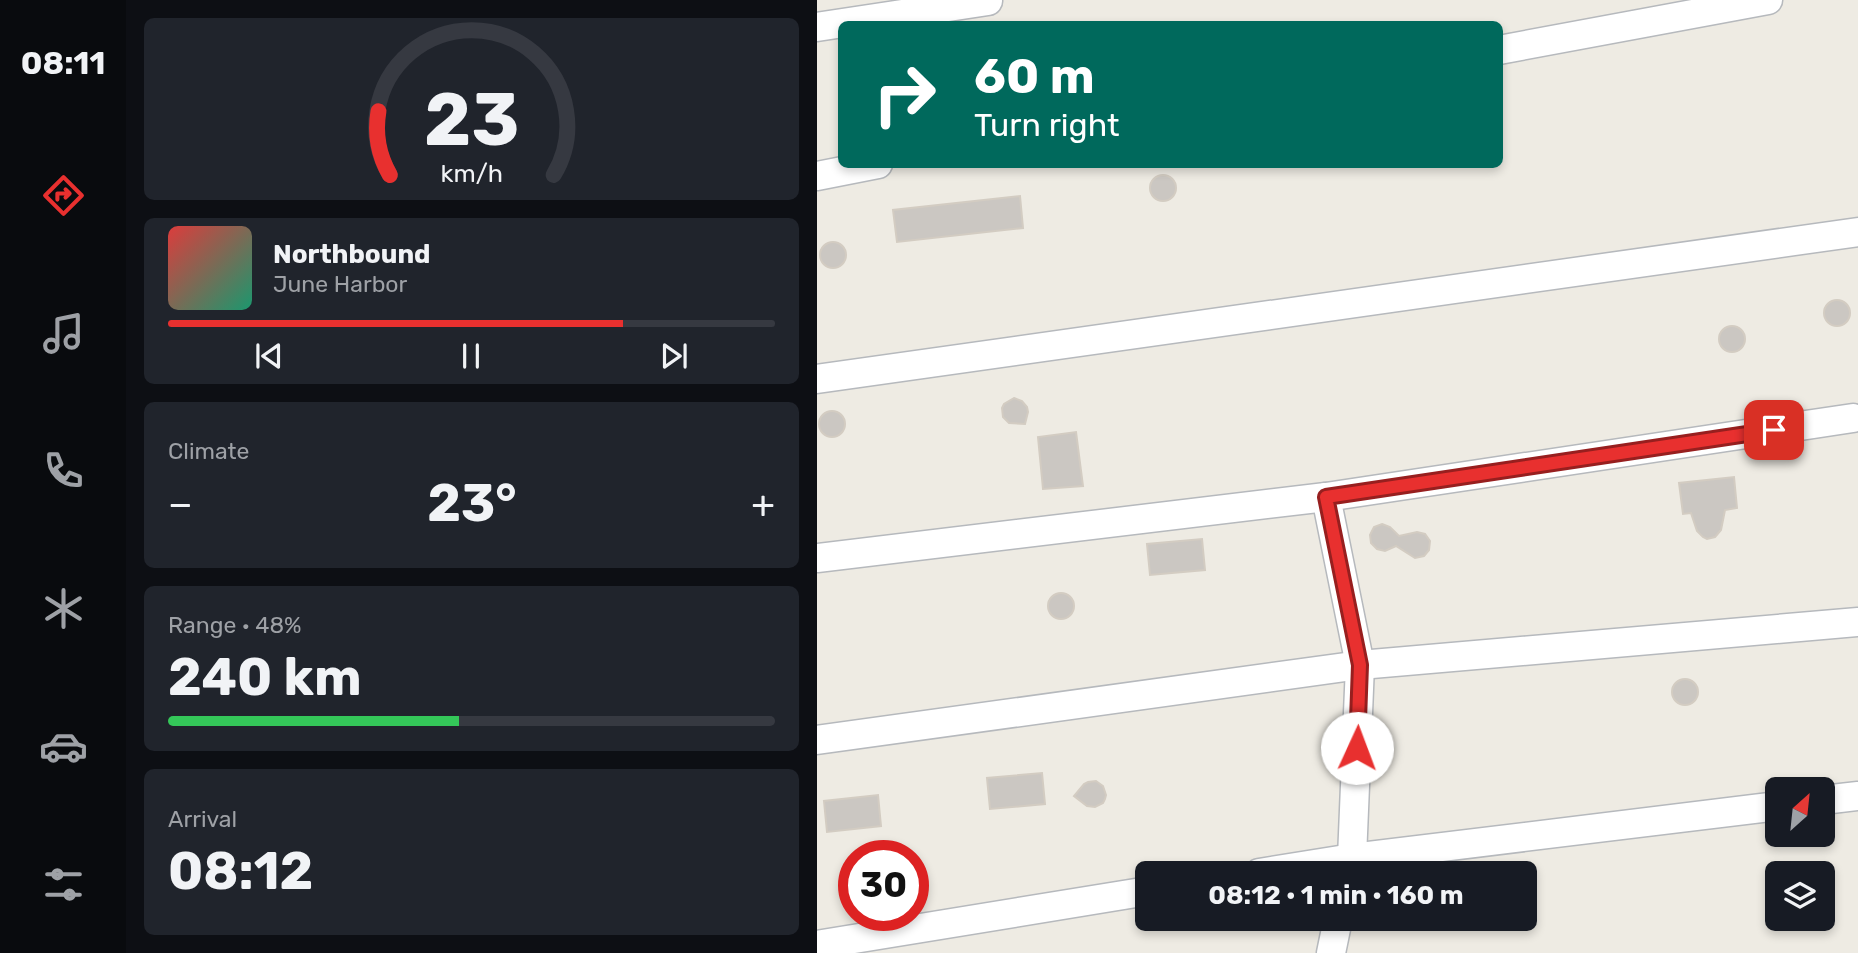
<!DOCTYPE html>
<meta charset="utf-8">
<style>
body{margin:0;font-family:Rubik,sans-serif;background:#20242c;color:#f1f3f6;height:100vh;display:flex;flex-direction:column;font-size:26px;white-space:nowrap}
*{box-sizing:border-box;margin:0}
p{font-size:23px;color:#9ea1a6}
.icon{flex:none;width:38px;height:38px;fill:none;stroke:currentColor;stroke-width:2;stroke-linecap:round;stroke-linejoin:round}
.map{position:relative;flex:1;overflow:hidden}
.panel{display:flex;flex-direction:column;gap:18px;padding:18px;background:#0d0f14;width:691px}
.panel>*{flex:none}
.guide{position:absolute;left:21px;top:21px;width:665px;height:147px;border-radius:10px;box-shadow:0 4px 10px #0003;background:#00695c;color:#fff;overflow:hidden}
.needle{width:46px;rotate:27deg}
.tools{position:absolute;left:948px;top:777px;display:grid;gap:14px}
.tools a{display:grid;place-items:center;width:70px;height:70px;border-radius:10px;background:#171b24;box-shadow:0 4px 10px #0003;font-size:35px}
.speed{position:absolute;left:21px;top:840px;display:flex;gap:14px;font-size:35px;font-weight:700;text-align:center}
.speed>*{display:grid;place-content:center;width:91px;height:91px;border-radius:50%;background:#171b24;box-shadow:0 4px 10px #0003;line-height:1}
.speed .limit{border:10px solid #d22;background:#fff;color:#111}
.pin{position:absolute;display:grid;place-items:center;width:60px;height:60px;color:#fff;margin:-30px;border-radius:14px;box-shadow:0 4px 10px #0006}
.me{position:absolute;width:77px;margin:-38px;rotate:2deg;stroke-linejoin:round;filter:drop-shadow(0 0 5px #0008)}
.turn{display:flex;align-items:center;gap:24px;height:147px;padding:0 21px;font-size:32px}
.turn .icon{width:91px;height:91px;stroke-width:2.5}
.turn b{display:block;font-size:49px;line-height:60px}
.big{font-size:52px;font-weight:700;line-height:1.1}
.panel .tile{flex:1;display:flex;flex-direction:column;justify-content:center;gap:10px;min-width:0;padding:0 24px;border-radius:10px;background:#20242c}
.panel .dial{align-items:center;gap:0}
.dial svg{height:182px;overflow:visible;fill:none;stroke:#363941;stroke-width:7;stroke-linecap:round;text-anchor:middle}
.dial text{fill:#f1f3f6;stroke:none}
.song{display:flex;align-items:center;gap:21px}
.cover{width:84px;height:84px;border-radius:10px;background:linear-gradient(135deg,hsl(0 70% 55%),hsl(160 70% 35%))}
.played{height:7px;border-radius:4px;background:linear-gradient(90deg,#e8302f 75%,#363941 75%)}
.keys{display:flex;justify-content:space-around;direction:ltr}
.heat{display:flex;justify-content:space-between;align-items:center;font-size:38px;direction:ltr}
.charge{height:10px;border-radius:5px;background:linear-gradient(90deg,#34c759 48%,#363941 0)}
.trip{position:absolute;left:318px;top:861px;width:402px;height:70px;border-radius:10px;background:#171b24;box-shadow:0 4px 10px #0003;font-weight:700;line-height:70px;text-align:center}
main{display:flex;flex:1;min-height:0}
.tab-bar{display:flex;flex-direction:column;width:126px;justify-content:space-around;align-items:center;background:#090b0e;color:#9ea1a6}
.tab-bar .icon{width:49px;height:49px}
.tab-bar .on{color:#e8302f}
.tab-bar b{font-size:32px;color:#f1f3f6}
.map>svg:first-child{display:block}
.building{fill:#cbc7c2;stroke:#d3ccc2;stroke-width:2}
.lines{fill:none;stroke-linecap:round;stroke-linejoin:round}
.minor-casing{stroke:#b6b9bd;stroke-width:31}
.minor{stroke:#fff;stroke-width:28}
.route-casing{stroke:#971f1f;stroke-width:18}
.route{stroke:#e8302f;stroke-width:12}
</style>
<main>
<nav class="tab-bar">
<b>08:11</b>
<svg class="icon on" aria-label="directions" viewBox="0 0 24 24"><path d="M12 3l9 9-9 9-9-9zM9 14v-3h6M13 9l2 2-2 2"/></svg>
<svg class="icon" aria-label="music" viewBox="0 0 24 24"><path d="M9 18V5l10-2v13"/><circle cx="6" cy="18" r="3"/><circle cx="16" cy="16" r="3"/></svg>
<svg class="icon" aria-label="phone" viewBox="0 0 24 24"><path d="M5 4h4l2 5-3 2q2 4 5 5l2-3 5 2v4C11 20 4 13 5 4z"/></svg>
<svg class="icon" aria-label="climate" viewBox="0 0 24 24"><path d="M12 3v18M4 7l16 10M4 17L20 7"/></svg>
<svg class="icon" aria-label="car" viewBox="0 0 24 24"><path d="M5 17H2v-5l4-1 3-4h7l3 4 3 1v5h-3M9 17h6M6 11h13"/><circle cx="7" cy="17" r="2"/><circle cx="17" cy="17" r="2"/></svg>
<svg class="icon" aria-label="filters" viewBox="0 0 24 24"><path d="M4 7h16M4 17h16"/><circle cx="9" cy="7" r="2"/><circle cx="15" cy="17" r="2"/></svg>
</nav>
<section class="panel">
<div class="tile dial"><svg viewBox="0 0 100 80">
<path d="M14 69A42 42 0 1 1 86 69"/>
<path d="M14 69A42 42 0 0 1 9 41" stroke="#e8302f"/>
<text x="50" y="56" font-size="32" font-weight="700">23</text>
<text x="50" y="72" font-size="11">km/h</text>
</svg></div>
<div class="tile">
<div class="song"><i class="cover"></i><div><b>Northbound</b><p>June Harbor</p></div></div>
<div class="played"></div>
<div class="keys"><svg class="icon" aria-label="previous" viewBox="0 0 24 24"><path d="M18 5L8 12l10 7zM5 5v14"/></svg><svg class="icon" aria-label="pause" viewBox="0 0 24 24"><path d="M8 5v14M16 5v14"/></svg><svg class="icon" aria-label="next" viewBox="0 0 24 24"><path d="M6 5l10 7-10 7zM19 5v14"/></svg></div>
</div>
<div class="tile"><p>Climate</p>
<div class="heat"><a>−</a><b class="big">23°</b><a>+</a></div>
</div>
<div class="tile"><p>Range · 48%</p><b class="big">240 km</b><div class="charge"></div></div>
<div class="tile"><p>Arrival</p><b class="big">08:12</b></div>
</section>
<div class="map">
<svg width="1041" height="953" viewBox="0 0 1041 953">
<rect width="100%" height="100%" fill="#eeebe3"/>
<g class="building">
<circle cx="346" cy="188" r="13"/>
<polygon points="203,196 206,228 80,242 76,210"/>
<circle cx="16" cy="255" r="13"/>
<circle cx="1020" cy="313" r="13"/>
<circle cx="915" cy="339" r="13"/>
<polygon points="197,398 205,401 210,407 211,412 208,424 192,423 186,417 185,408 187,404"/>
<circle cx="15" cy="424" r="13"/>
<polygon points="259,432 266,486 226,489 221,437"/>
<polygon points="917,477 920,508 908,510 904,530 898,537 890,539 886,537 880,531 874,513 866,514 862,483"/>
<polygon points="565,524 573,527 582,536 600,532 608,534 613,541 612,550 607,556 598,558 579,546 568,551 560,549 554,543 553,535 557,527"/>
<polygon points="385,539 388,570 333,575 330,544"/>
<circle cx="244" cy="606" r="13"/>
<circle cx="868" cy="692" r="13"/>
<polygon points="225,773 228,804 173,809 170,778"/>
<polygon points="279,781 286,786 289,795 288,799 286,803 278,807 270,806 257,796 267,784 271,782"/>
<polygon points="61,795 64,826 10,832 7,801"/>
</g>
<g class="lines">
<defs>
<g id="minor">
<polyline points="0,27 171,1"/>
<polyline points="682,50 951,0"/>
<polyline points="0,176 61,164"/>
<polyline points="0,379 1041,232"/>
<polyline points="509,497 543,665 535,858 532,873"/>
<polyline points="0,558 509,497 1036,418"/>
<polyline points="0,740 543,665 1041,622"/>
<polyline points="1006,800 1041,796"/>
<polyline points="442,873 535,858 961,806"/>
<polyline points="0,945 331,891"/>
<polyline points="514,953 521,919"/>
</g>
</defs>
<use href="#minor" class="minor-casing"/>
<use href="#minor" class="minor"/>
</g>
<g class="lines">
<defs>
<polyline id="route" points="540,748 543,665 509,497 957,430"/>
</defs>
<use href="#route" class="route-casing"/>
<use href="#route" class="route"/>
</g>
</svg>
<div class="tools">
<a><svg class="needle" viewBox="-14 -14 28 28"><path d="M0-13l5 13h-10z" fill="#e53935"/><path d="M0 13l5-13h-10z" fill="#9ea1a6"/></svg></a>
<a><svg class="icon" aria-label="layers" viewBox="0 0 24 24"><path d="M12 4l9 5-9 5-9-5zM3 14l9 5 9-5"/></svg></a>
</div>
<div class="speed"><div class="limit">30</div></div>
<div class="pin" style="left:957px;top:430px;background:#d93025"><svg class="icon" aria-label="arrive" viewBox="0 0 24 24"><path d="M6 21V4h12l-3 4 3 4H6"/></svg></div>
<svg class="me" style="left:540px;top:748px" viewBox="-20 -20 40 40"><circle r="19" fill="#fff"/><path d="M0-13L10 11 0 6-10 11z" fill="#e8302f"/></svg>
<div class="trip">08:12 · 1 min · 160 m</div>
<div class="guide">
<div class="turn"><svg class="icon" aria-label="right" viewBox="0 0 24 24"><path d="M7 20v-9h11M14 6l5 5-5 5"/></svg><div><b>60 m</b>Turn right</div></div>
</div>
</div>
</main>
